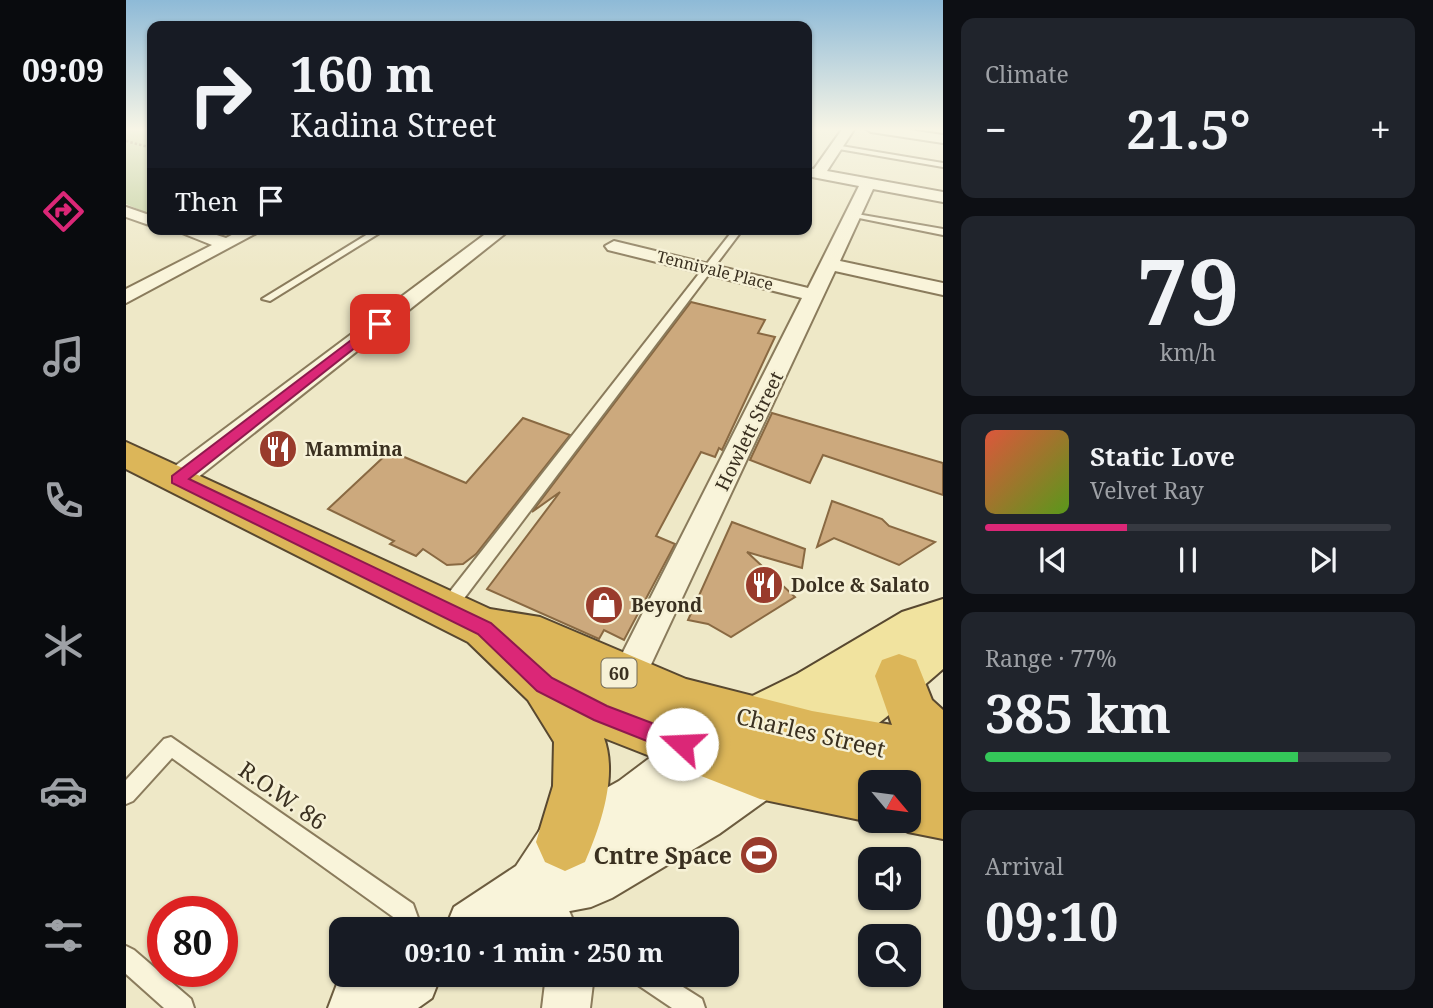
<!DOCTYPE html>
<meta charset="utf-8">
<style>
body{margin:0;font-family:"Noto Serif",serif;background:#20242c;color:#f1f3f6;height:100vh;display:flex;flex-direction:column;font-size:26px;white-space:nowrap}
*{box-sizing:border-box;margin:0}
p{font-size:23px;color:#9ea1a6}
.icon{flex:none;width:38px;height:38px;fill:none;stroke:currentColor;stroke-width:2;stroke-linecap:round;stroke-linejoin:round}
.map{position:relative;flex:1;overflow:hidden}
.panel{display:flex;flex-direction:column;gap:18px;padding:18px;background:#0d0f14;width:490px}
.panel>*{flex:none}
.hud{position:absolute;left:21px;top:21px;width:665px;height:214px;border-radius:14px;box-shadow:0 2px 5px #0004;background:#171b24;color:#f1f3f6;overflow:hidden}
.needle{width:46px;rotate:119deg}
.controls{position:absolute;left:732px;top:770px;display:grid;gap:14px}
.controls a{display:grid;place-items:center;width:63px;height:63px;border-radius:14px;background:#171b24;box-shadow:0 2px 5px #0004;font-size:35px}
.speed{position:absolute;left:21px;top:896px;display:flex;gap:14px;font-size:35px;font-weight:700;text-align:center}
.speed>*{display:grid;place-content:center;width:91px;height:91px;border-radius:50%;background:#171b24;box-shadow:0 2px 5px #0004;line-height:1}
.speed .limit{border:10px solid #d22;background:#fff;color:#111}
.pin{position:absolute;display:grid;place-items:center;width:60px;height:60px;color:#fff;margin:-30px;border-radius:14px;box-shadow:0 4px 10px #0006}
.me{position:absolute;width:77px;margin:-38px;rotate:290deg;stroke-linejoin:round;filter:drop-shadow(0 0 5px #0008)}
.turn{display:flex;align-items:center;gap:24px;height:147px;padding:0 28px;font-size:32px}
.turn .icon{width:91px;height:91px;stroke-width:2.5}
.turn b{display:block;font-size:49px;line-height:60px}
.then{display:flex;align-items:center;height:66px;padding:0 28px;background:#0003;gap:14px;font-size:26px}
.big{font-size:52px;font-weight:700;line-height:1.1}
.panel .tile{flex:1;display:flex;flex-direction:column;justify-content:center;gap:10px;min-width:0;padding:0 24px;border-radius:14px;background:#20242c}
.panel .dial{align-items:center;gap:0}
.dial b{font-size:91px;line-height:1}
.song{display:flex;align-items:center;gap:21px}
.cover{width:84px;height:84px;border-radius:10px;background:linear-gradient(135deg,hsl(10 70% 55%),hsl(90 70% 35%))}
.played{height:7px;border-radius:4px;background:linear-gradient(90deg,#db2777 35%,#363941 35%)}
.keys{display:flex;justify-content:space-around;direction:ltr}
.heat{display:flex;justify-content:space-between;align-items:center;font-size:38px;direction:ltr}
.charge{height:10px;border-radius:5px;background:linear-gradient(90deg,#34c759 77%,#363941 0)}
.trip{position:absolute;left:203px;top:917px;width:410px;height:70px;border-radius:14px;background:#171b24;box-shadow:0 2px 5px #0004;font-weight:700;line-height:70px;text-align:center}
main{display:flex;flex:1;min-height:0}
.tabs{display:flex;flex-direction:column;width:126px;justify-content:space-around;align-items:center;background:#090b0e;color:#9ea1a6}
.tabs .icon{width:49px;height:49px}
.tabs .current{color:#db2777}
.tabs b{font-size:32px;color:#f1f3f6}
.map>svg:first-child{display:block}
.green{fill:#bfcd9a}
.building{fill:#cca97d;stroke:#896942;stroke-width:2}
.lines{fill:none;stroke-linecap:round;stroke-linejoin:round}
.lane-casing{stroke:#8a7b5c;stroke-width:4}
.street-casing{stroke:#8a7b5c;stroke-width:4}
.secondary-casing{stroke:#6c5c3f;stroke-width:4}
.primary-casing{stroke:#584830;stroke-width:4}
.highway-casing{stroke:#584830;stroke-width:4}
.path{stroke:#8a7b5c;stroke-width:2.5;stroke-dasharray:2.5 2;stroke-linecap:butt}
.lane{fill:#f9f4da;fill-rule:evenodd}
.street{fill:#f9f4da;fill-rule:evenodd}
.secondary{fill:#f9f4da;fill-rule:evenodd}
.primary{fill:#f1e39f;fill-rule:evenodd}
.highway{fill:#dcb659;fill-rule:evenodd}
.route{fill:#db2777;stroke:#8e194d;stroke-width:2}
.labels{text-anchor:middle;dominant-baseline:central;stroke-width:5;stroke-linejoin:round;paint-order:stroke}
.far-street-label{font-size:16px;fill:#3a3020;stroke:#f6f1d6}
.shield{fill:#f6f1d6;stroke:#726a57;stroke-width:2}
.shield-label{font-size:18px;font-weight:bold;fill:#3a3020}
.street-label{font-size:19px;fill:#3a3020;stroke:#f6f1d6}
.poi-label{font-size:19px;font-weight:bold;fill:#3a3020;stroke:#f6f1d6;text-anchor:start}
.near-street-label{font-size:23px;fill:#3a3020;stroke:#f6f1d6}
.near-poi-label{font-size:23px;font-weight:bold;fill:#3a3020;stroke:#f6f1d6;text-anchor:end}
</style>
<main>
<nav class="tabs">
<b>09:09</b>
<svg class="icon current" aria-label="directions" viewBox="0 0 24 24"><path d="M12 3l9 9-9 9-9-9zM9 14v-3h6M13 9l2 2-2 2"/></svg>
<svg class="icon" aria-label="music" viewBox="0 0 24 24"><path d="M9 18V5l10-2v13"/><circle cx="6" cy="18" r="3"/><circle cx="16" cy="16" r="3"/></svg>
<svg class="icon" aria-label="phone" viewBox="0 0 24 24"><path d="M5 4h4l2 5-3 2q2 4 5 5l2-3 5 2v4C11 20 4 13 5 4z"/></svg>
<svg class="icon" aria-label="climate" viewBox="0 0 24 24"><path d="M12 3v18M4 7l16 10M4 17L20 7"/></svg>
<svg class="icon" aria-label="car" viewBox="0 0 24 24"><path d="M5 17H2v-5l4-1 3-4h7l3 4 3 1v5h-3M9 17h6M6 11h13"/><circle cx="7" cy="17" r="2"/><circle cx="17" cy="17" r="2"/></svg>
<svg class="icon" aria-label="filters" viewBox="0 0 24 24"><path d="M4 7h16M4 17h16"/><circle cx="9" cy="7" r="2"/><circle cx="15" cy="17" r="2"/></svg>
</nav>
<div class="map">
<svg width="817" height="1008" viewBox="0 0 817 1008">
<rect width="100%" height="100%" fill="#eee8c7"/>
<polygon class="green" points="0,128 26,128 26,215 0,204"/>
<g class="building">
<polygon points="565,302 639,320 632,333 649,337 596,450 593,448 589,457 575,452 530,536 549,544 498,640 478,630 473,639 361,589 434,492 406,512"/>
<polygon points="646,413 817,463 817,495 697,455 684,483 624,460"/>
<polygon points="397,418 444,435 350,554 337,564 321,565 297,549 290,556 264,544 268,541 202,509 264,451 340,483"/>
<polygon points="706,501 756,519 763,526 809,542 773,565 708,538 691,547"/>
<polygon points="606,522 679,549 676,568 621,552 669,597 605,637 582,624 562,620"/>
</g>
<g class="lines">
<defs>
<g id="lane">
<polygon points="709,145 817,163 817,167 707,148"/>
<polygon points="725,213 817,229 817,235 728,217 724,215"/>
<polygon points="250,229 260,229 144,301 136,299"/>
<polygon points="608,229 617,229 327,613 321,615 315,613 313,608 315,603"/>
<polygon points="45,737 287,904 296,929 274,929 270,919 46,758 7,801 0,804 0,780 38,739"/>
<polygon points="0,946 8,950 65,999 68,1008 38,1008 0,974"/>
<polygon points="505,975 538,975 576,999 579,1008 546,1008 509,983"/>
</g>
<g id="street">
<polygon points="717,128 729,128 701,171 817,192 817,202 747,189 714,261 817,283 817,295 709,271 514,688 502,693 490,688 484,677 490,666 676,298 482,250 479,246 488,241 682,288 733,186 681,176 681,168 688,169"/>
<polygon points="739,128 770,128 817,135 817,143 745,132"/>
<polygon points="0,207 26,216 26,226 0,217"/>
<polygon points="46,229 72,229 100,238 117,229 138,229 0,303 0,289 86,245"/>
<polygon points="366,229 385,229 61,486 51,489 41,486 38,479 41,472"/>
<polygon points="411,865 426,872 451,929 405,929 389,887 396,872"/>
<polygon points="420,975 468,975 464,1008 416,1008"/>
</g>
<g id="secondary">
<polygon points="576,725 595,733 602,751 596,766 634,745 653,753 661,772 653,791 593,834 486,898 465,907 423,915 403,929 319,929 328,907 390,866 419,822 493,781 557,733"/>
<polygon points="226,975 315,975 306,998 292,1008 202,1008 211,984"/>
</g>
<path id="primary" d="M817 599V669C773 707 731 746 676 769L658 761 650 743 654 735 614 754 596 747 588 729 596 711 671 674 776 612Z"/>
<path id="highway" d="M0 442 364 609 414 617 560 679 686 711 766 725 749 676 756 660 773 654 790 660 806 700 817 710V839L782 832 762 824 761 821H782V782H768L776 779 764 776 766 782H744V821H748L744 822 634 799 478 738C492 777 474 827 459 862L439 871 419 862 410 842 427 786 428 742 402 700 342 642 0 469Z"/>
</defs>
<use href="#lane" class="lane-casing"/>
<use href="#street" class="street-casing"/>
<use href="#secondary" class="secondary-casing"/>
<use href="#primary" class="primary-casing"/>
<use href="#highway" class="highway-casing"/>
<polyline class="path" points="0,141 26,148"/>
<use href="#lane" class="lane"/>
<use href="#street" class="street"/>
<use href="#secondary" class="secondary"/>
<use href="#primary" class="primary"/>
<use href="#highway" class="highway"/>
</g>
<linearGradient id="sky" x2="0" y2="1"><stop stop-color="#8ebad7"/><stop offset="0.48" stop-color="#f7f5e6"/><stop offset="1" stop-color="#f7f5e6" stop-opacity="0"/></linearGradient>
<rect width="817" height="269" fill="url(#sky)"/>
<polygon class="route" points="249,322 259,324 63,479 365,623 426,678 481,706 563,737 567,744 563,752 556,755 468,720 411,691 352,634 46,483 46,476"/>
<defs>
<symbol id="restaurant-disc" viewBox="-11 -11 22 22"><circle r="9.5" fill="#993b2c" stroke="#f6f1d6"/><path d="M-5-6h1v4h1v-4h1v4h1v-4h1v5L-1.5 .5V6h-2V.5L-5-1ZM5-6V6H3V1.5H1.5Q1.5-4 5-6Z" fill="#fff"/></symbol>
<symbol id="shop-disc" viewBox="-11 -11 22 22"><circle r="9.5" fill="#993b2c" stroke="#f6f1d6"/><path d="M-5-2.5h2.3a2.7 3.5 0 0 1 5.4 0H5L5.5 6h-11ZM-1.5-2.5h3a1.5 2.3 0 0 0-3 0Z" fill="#fff"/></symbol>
<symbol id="stadium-disc" viewBox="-11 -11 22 22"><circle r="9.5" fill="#993b2c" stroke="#f6f1d6"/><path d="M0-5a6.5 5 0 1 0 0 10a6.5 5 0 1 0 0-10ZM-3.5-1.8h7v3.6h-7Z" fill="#fff"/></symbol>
</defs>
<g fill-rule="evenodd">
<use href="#restaurant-disc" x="130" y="427" width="44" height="44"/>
<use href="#restaurant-disc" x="616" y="563" width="44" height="44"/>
<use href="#shop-disc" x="456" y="583" width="44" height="44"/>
<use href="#stadium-disc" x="611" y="833" width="44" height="44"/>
</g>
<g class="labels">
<g class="far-street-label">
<text transform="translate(589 270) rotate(14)">Tennivale Place</text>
</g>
<rect class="shield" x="475.5" y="658.5" width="35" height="29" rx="5"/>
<g class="shield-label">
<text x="493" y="673">60</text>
</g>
<g class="street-label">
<text transform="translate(623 431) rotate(-64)">Howlett Street</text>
</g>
<g class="poi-label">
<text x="179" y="449">Mammina</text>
<text x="665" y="585">Dolce &amp; Salato</text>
<text x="505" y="605">Beyond</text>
</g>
<g class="near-street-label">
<text transform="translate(685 732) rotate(13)">Charles Street</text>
<text transform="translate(157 795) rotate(35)">R.O.W. 86</text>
</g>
<g class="near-poi-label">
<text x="606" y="855">Cntre Space</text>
</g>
</g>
</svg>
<div class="controls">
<a><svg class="needle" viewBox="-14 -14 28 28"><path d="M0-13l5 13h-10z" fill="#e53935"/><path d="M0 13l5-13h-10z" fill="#9ea1a6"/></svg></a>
<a><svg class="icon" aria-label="sound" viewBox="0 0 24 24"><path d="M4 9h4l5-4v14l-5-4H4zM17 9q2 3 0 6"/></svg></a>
<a><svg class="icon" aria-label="search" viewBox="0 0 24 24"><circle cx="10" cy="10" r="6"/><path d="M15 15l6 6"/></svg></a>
</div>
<div class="speed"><div class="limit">80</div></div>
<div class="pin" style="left:254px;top:324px;background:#d93025"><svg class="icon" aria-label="arrive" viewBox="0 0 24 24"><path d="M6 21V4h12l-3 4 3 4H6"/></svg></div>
<svg class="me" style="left:556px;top:744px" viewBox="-20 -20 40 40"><circle r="19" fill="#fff"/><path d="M0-13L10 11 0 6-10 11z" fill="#db2777"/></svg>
<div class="trip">09:10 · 1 min · 250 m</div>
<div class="hud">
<div class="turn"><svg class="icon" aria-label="right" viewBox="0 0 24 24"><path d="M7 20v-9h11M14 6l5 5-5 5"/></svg><div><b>160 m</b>Kadina Street</div></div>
<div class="then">Then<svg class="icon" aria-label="arrive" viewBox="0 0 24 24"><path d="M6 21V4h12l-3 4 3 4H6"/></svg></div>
</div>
</div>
<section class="panel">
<div class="tile"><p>Climate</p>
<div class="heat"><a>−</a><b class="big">21.5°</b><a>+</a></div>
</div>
<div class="tile dial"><b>79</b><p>km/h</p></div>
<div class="tile">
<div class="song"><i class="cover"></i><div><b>Static Love</b><p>Velvet Ray</p></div></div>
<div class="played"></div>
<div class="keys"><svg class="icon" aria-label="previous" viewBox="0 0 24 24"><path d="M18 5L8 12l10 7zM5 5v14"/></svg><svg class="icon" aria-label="pause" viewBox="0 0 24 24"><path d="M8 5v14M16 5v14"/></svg><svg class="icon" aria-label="next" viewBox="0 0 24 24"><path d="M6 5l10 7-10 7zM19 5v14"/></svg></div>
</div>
<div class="tile"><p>Range · 77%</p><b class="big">385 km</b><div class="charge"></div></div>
<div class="tile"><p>Arrival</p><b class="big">09:10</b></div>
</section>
</main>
